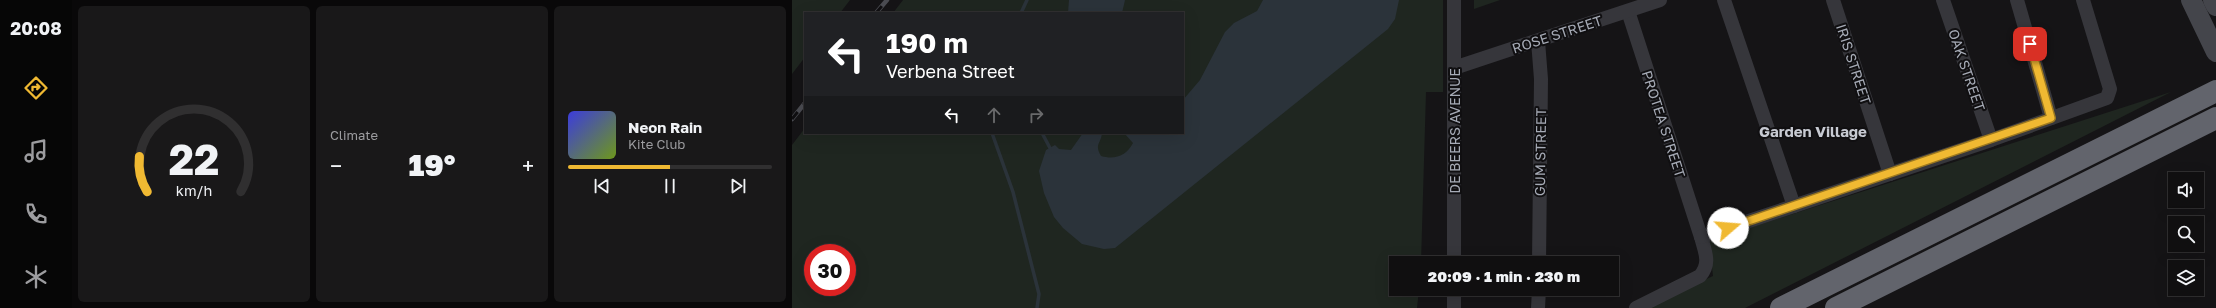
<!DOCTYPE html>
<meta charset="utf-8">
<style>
body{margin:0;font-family:"Golos Text",sans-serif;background:#191819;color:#f1f3f6;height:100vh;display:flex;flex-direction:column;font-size:15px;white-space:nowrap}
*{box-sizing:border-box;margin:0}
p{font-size:13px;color:#9c9c9f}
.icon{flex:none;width:22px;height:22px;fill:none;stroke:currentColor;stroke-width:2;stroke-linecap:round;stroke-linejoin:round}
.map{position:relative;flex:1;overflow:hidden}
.panel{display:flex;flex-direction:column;gap:6px;padding:6px;background:#090809;width:720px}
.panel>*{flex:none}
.guide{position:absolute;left:12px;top:12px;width:380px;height:122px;border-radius:0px;box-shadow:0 4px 16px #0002,0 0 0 1px #302f30;background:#202124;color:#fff;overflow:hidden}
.buttons{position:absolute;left:1376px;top:172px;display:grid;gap:8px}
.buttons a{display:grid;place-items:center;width:36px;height:36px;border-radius:0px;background:#100f10;box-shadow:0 4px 16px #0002,0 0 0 1px #302f30;font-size:20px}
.speed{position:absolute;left:12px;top:244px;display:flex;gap:8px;font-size:20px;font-weight:700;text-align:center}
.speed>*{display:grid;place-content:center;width:52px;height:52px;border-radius:50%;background:#100f10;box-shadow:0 4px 16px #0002,0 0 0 1px #302f30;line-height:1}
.speed .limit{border:6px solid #d22;background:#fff;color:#111}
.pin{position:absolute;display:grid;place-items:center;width:34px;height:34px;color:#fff;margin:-17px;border-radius:8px;box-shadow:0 2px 6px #0006}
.me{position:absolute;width:44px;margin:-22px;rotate:72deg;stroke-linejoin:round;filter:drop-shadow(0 0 3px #0008)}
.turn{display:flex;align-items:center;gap:14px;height:84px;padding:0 16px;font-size:18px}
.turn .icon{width:52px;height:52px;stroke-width:2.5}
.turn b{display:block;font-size:28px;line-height:34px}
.lanes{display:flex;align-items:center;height:38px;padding:0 16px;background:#0003;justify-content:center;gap:20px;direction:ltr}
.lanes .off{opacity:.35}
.big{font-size:30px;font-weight:800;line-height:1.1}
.panel .tile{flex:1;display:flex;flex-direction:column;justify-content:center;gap:6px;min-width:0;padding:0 14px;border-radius:6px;background:#191819}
.panel .dial{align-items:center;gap:0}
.dial svg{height:104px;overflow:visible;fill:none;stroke:#302f30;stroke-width:7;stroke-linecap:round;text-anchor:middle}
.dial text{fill:#f1f3f6;stroke:none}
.song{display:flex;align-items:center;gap:12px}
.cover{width:48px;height:48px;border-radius:6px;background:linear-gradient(135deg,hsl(240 70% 55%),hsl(80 70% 35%))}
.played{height:4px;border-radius:2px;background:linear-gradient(90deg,#f0b932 50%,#302f30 50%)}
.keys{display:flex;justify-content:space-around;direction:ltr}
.heat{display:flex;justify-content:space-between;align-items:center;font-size:22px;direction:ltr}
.panel .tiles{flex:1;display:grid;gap:6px;grid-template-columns:repeat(3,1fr)}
.trip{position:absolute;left:597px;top:256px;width:230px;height:40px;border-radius:0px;background:#100f10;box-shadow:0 4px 16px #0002,0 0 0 1px #302f30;font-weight:800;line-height:40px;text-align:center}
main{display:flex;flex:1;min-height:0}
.menu{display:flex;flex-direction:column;width:72px;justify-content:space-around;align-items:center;background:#060606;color:#9c9c9f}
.menu .icon{width:28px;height:28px}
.menu .selected{color:#f0b932}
.menu b{font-size:18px;color:#f1f3f6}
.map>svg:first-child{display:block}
.green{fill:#1f2620;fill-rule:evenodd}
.water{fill:#2b333a}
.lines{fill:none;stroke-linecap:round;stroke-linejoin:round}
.stream{stroke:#2b333a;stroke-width:3.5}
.street{stroke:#36363b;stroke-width:14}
.secondary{stroke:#44454b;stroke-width:20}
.highway{stroke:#62646c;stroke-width:22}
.rail-casing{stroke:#4b4c52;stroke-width:4.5}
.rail{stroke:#100f11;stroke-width:3;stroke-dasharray:9;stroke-linecap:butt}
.route-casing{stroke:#9c7820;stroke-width:10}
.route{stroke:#f0b932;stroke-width:7}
.labels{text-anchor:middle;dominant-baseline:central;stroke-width:4;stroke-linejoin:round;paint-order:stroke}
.street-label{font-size:14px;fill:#a6abb6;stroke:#100f11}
.neighbourhood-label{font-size:15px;font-weight:bold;fill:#c7cad2;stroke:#100f11}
</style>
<main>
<nav class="menu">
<b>20:08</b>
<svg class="icon selected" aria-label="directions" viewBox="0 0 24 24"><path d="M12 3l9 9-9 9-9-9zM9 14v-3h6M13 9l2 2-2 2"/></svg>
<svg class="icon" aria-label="music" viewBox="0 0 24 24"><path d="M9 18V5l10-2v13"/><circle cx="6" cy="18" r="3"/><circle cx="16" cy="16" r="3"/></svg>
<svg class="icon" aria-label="phone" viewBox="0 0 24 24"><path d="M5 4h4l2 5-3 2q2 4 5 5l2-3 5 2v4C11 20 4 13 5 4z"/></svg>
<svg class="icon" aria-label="climate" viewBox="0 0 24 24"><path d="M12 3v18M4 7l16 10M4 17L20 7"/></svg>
</nav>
<section class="panel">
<div class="tiles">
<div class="tile dial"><svg viewBox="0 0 100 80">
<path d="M14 69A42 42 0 1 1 86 69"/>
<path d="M14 69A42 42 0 0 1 8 42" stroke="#f0b932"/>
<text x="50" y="56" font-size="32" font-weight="700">22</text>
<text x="50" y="72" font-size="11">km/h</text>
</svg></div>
<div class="tile"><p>Climate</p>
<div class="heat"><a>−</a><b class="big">19°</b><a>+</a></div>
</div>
<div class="tile">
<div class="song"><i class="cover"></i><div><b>Neon Rain</b><p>Kite Club</p></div></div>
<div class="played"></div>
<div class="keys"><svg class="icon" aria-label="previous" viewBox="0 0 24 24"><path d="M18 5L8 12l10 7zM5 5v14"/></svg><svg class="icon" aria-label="pause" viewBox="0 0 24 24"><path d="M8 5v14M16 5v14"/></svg><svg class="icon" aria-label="next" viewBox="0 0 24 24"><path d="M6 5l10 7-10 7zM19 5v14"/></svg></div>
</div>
</div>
</section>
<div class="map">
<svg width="1424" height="308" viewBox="0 0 1424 308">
<rect width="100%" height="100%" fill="#151416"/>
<g class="green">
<polygon points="0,0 58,0 48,13 13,13 13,57 0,74"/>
<path d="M111 0H651V92H634L629 263H604V289H627L625 308H0V145L13 128V133H391V13H101ZM21 253H55V287H21Z"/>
<polygon points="682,0 708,0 682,9"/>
<polygon points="1379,92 953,308 850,308 921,276 917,241"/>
</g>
<g class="water">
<polygon points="277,0 333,0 330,13 276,13"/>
<path d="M471 0H607L603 19 596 29 323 248 312 249 290 244 271 228 262 217 252 193 247 171 254 150 263 145 267 149 279 150 291 133H310C309 144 302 144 309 156 323 160 334 156 341 143L332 133H391V100L408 80 433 32 442 23 465 11Z"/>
</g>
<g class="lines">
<g class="stream">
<polyline points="229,13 235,0"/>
<polyline points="200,133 221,192 247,294 245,308"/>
<polyline points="250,133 258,148"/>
</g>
<g class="street">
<polyline points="932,0 1002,206"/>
<polyline points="1041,0 1098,174"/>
<polyline points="1151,0 1199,140"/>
<polyline points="1225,0 1259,118"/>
<path d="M836 11 909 237C913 252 919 263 908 276L844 308"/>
<polyline points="746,41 749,79 747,263"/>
<polyline points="662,68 868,0"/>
<polyline points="909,237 1199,140 1315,98 1318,89 1291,0"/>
<polyline points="662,263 662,0"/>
<polyline points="662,308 662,289"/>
<polyline points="746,308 747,289"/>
</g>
<g class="secondary">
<polyline points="1399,0 1424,52"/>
<polyline points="1421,0 1424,6"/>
</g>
<g class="highway">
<polyline points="989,308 1424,91"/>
<polyline points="1044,308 1424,118"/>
</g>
<defs>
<g id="rail">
<polyline points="84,13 95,0"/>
<polyline points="0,119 13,103"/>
</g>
</defs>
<use href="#rail" class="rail-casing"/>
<use href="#rail" class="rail"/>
</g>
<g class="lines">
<defs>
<polyline id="route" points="936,228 1259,118 1238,44"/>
</defs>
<use href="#route" class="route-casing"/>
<use href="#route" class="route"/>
</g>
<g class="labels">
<g class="street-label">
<text transform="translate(765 34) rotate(-18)">ROSE STREET</text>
<text transform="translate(1062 64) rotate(72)">IRIS STREET</text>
<text transform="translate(1175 70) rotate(71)">OAK STREET</text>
<text transform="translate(872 124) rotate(72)">PROTEA STREET</text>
<text transform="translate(662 131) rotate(-90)">DE BEERS AVENUE</text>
<text transform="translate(748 152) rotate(-89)">GUM STREET</text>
</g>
<g class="neighbourhood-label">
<text x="1021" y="131">Garden Village</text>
</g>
</g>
</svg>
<div class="buttons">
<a><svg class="icon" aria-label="sound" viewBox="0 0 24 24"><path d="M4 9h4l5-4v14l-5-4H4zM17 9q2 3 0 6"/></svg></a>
<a><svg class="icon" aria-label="search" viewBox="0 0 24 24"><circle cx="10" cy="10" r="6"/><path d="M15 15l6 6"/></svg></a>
<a><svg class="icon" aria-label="layers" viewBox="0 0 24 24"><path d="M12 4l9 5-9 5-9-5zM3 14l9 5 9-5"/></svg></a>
</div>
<div class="speed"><div class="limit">30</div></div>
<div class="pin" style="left:1238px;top:44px;background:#d93025"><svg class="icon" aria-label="arrive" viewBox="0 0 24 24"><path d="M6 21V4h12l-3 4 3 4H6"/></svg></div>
<svg class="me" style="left:936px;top:228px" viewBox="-20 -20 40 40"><circle r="19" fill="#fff"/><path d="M0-13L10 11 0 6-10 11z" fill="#f0b932"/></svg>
<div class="trip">20:09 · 1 min · 230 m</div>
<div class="guide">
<div class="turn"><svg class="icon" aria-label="left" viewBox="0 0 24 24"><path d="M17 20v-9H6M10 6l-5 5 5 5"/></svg><div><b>190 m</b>Verbena Street</div></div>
<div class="lanes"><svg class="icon" aria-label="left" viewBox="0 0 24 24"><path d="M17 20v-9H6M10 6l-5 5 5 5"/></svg><svg class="icon off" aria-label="ahead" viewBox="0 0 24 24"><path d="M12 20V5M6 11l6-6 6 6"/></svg><svg class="icon off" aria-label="right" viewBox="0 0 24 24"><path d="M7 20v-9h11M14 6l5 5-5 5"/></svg></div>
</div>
</div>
</main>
